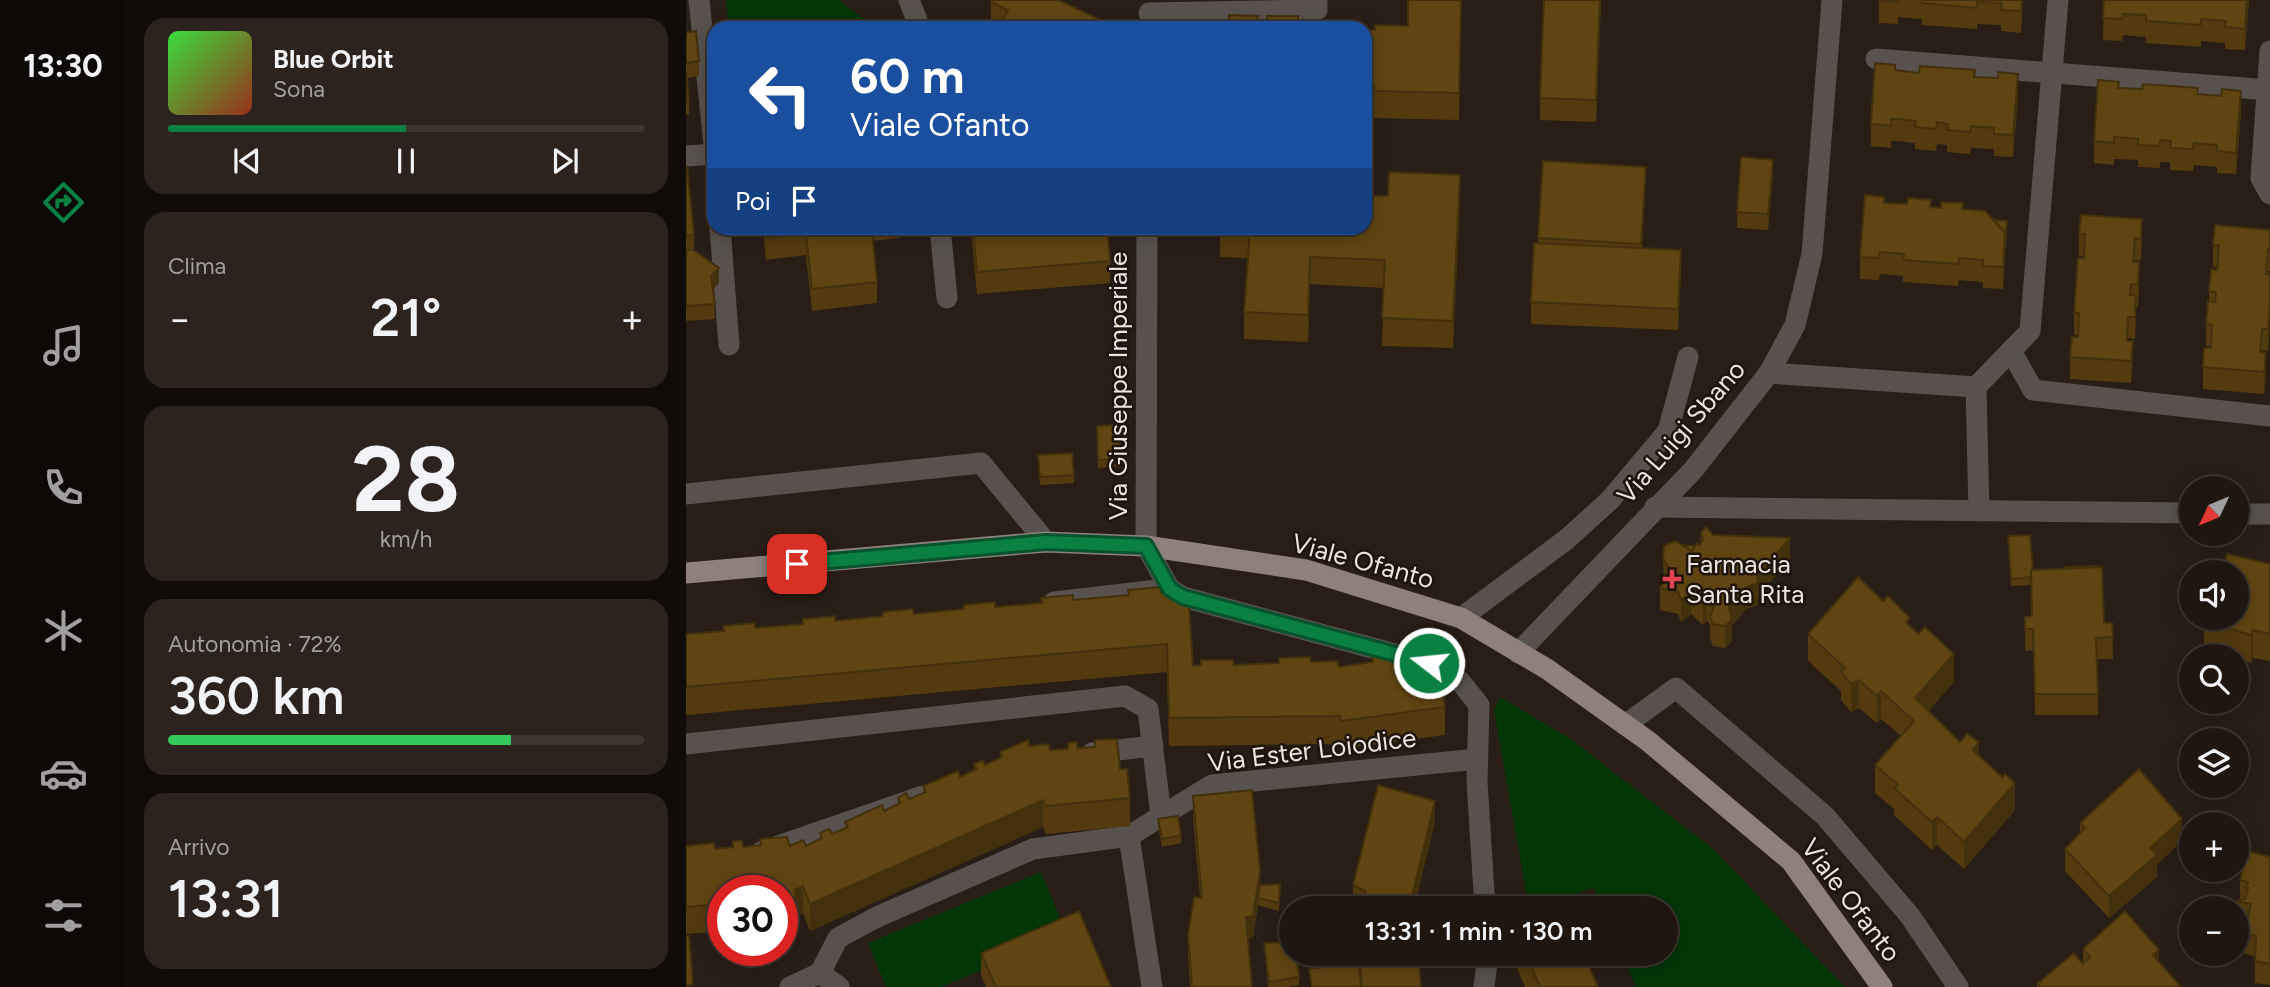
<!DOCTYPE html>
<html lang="it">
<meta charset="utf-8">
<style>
body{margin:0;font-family:Figtree,sans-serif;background:#2c231e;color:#f1f3f6;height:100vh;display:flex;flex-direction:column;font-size:26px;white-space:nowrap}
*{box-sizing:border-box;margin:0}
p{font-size:23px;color:#a19f9f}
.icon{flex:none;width:38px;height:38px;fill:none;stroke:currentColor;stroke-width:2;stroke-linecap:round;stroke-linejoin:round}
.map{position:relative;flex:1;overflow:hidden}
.side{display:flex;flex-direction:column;gap:18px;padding:18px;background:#110c09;width:560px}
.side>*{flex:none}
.top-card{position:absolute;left:21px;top:21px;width:665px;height:214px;border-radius:21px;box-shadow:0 4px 18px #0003,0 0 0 2px #3c3530;background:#1a4fa0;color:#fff;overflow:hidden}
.needle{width:46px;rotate:226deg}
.controls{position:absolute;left:1493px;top:476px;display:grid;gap:14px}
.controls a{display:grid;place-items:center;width:70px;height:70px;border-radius:50%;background:#1f1610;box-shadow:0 4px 18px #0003,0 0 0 2px #3c3530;font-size:35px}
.speed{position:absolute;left:21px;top:875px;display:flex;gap:14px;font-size:35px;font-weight:700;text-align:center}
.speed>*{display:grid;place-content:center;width:91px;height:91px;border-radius:50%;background:#1f1610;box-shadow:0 4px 18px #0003,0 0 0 2px #3c3530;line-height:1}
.speed .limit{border:10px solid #d22;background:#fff;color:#111}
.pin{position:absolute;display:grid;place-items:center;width:60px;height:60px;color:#fff;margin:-30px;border-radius:14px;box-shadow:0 4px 10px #0006}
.me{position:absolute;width:77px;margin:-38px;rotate:286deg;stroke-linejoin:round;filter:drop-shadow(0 0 5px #0008)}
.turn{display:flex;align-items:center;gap:24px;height:147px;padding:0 28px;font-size:32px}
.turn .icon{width:91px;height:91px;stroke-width:2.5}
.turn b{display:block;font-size:49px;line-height:60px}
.then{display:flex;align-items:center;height:66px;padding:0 28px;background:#0003;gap:14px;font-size:26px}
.big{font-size:52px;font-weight:600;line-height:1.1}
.side .card{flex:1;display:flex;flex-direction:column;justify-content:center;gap:10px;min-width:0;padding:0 24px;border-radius:21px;background:#2c231e}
.side .dial{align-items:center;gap:0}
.dial b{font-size:91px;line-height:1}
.song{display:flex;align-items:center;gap:21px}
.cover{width:84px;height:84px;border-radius:10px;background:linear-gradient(135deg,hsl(120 70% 55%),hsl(10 70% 35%))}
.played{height:7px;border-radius:4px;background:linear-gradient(90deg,#0b8043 50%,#3c3530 50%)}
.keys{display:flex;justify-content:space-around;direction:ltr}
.heat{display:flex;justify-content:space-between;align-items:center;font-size:38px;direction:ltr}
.charge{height:10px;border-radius:5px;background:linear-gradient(90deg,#34c759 72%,#3c3530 0)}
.trip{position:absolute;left:593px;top:896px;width:399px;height:70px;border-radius:35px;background:#1f1610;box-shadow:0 4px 18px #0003,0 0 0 2px #3c3530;font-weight:600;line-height:70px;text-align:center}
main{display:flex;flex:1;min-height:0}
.tab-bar{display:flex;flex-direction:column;width:126px;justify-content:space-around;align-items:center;background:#0c0906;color:#a19f9f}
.tab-bar .icon{width:49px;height:49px}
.tab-bar .on{color:#0b8043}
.tab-bar b{font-size:32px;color:#f1f3f6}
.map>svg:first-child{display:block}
.green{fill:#033607}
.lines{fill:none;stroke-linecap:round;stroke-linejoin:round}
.minor{stroke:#58514d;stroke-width:21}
.major{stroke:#8f807a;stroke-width:21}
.wall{fill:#533b0f}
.shaded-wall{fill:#43300d}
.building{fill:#604512;stroke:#43300d;stroke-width:2}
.route-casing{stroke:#07532c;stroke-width:18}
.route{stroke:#0b8043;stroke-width:12}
.health-dot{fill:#e0444e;stroke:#1f140c;stroke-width:2.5}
.labels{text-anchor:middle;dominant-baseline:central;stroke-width:5;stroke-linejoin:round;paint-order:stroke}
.street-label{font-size:26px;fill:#ece4de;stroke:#1f140c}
.poi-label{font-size:26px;fill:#ece4de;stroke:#1f140c;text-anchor:start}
</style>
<main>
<nav class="tab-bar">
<b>13:30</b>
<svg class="icon on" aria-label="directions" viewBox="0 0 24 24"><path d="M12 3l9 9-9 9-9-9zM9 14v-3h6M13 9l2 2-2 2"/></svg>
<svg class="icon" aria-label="music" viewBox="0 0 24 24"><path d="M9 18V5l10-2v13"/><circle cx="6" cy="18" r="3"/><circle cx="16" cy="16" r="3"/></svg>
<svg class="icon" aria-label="phone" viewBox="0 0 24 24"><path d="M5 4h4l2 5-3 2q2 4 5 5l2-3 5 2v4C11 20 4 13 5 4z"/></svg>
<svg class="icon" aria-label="climate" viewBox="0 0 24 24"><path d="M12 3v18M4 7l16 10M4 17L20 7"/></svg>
<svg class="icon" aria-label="car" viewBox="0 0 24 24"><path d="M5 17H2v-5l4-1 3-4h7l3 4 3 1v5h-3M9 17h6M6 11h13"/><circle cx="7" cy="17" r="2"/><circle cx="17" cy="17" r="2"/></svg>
<svg class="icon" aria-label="filters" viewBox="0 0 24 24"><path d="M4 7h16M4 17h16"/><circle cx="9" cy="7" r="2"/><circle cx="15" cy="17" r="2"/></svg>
</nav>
<section class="side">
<div class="card">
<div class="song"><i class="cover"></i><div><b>Blue Orbit</b><p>Sona</p></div></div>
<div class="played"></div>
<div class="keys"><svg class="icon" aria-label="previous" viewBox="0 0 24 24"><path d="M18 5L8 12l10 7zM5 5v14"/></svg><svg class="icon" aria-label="pause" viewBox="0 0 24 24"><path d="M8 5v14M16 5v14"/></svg><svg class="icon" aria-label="next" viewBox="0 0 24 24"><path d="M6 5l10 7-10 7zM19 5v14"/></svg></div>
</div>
<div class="card"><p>Clima</p>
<div class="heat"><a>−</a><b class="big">21°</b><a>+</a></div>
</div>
<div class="card dial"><b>28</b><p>km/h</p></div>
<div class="card"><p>Autonomia · 72%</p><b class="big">360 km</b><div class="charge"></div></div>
<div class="card"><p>Arrivo</p><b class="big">13:31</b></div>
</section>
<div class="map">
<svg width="1584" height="987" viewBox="0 0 1584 987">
<rect width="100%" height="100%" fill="#291e15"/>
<g class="green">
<polygon points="40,0 152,0 191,28 43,28"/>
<polygon points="814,697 886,740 1027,849 1159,987 950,987 936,954 980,954 980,908 917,908 908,888 843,908 808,710"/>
<polygon points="355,872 381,935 255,987 200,987 182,943"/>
</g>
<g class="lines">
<g class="minor">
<polyline points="13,0 28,145"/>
<polyline points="223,0 234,28"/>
<polyline points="463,13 631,10 631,0"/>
<polyline points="1584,51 1575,178 1584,194"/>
<polyline points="1190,59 1584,90"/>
<polyline points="0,156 28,154"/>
<polyline points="34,228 43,345"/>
<polyline points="254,228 261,298"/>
<polyline points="461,228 460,546 484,589 497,597 742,663"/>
<polyline points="1325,351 1347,390 1584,416"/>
<polyline points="1083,373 1290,387 1293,511"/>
<polyline points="1290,387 1344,331 1372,0"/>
<polyline points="0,494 295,463 360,542"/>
<polyline points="969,507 1505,513"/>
<polyline points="1550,514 1584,514"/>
<polyline points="368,602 472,590"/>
<polyline points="775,618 881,539 924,500 982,431 1002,357"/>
<polyline points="832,653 1008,469 1083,373 1109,325 1126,254 1146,0"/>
<polyline points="773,680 793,705 791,782 799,908"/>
<polyline points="939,725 990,688 1139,816 1224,916 1272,987"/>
<polyline points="0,744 439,696 462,709 475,816"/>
<polyline points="406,753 467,746"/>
<polyline points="443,836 466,987"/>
<polyline points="75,852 237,796"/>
<polyline points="134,973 153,987"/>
<polyline points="104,987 134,973 152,938 191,917 347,849 443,836 526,785 792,759"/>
<polyline points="798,987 802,954"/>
</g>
<polyline class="major" points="0,573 360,542 460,546 620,570 775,618 861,669 962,741 1105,861 1196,987"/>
</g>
<g class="wall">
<polygon points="915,0 910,122 854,120 854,98"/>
<polygon points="1193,0 1337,0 1335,33 1315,31 1315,25 1291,24 1291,29 1236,25 1236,19 1212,17 1212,24 1193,23"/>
<polygon points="1418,0 1563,0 1559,50 1539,49 1539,43 1515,41 1515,47 1460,43 1460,37 1437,35 1436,41 1417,40"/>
<polygon points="305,2 377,2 425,28 313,28 305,24"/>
<polygon points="775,27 773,120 688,118 688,113 679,113 679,28 679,30"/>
<polygon points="0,33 13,61 13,76 1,78 3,99 3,114 0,115"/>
<polygon points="1209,71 1289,77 1332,96 1327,157 1308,156 1308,149 1285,148 1284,154 1261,152 1261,145 1251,144 1250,151 1229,149 1229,143 1210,141 1205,141 1205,148 1185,146 1185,124"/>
<polygon points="1433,88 1512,94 1555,113 1550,174 1531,173 1531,167 1508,165 1507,171 1484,170 1484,162 1474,162 1474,168 1452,167 1452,160 1428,159 1428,165 1408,163 1408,141"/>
<polygon points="857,161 960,175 956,248 995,272 992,330 845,324 845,302 852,243"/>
<polygon points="0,166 8,235 8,251 33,283 27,289 29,319 0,321"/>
<polygon points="1087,175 1082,230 1051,228 1051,212"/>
<polygon points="774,202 767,348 696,346 698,288 624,284 622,342 558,339 558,312 562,258 534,257 534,228"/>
<polygon points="1198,203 1277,210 1307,220 1321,221 1317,289 1297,288 1297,282 1273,280 1272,286 1217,282 1217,276 1194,274 1193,280 1174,279 1174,257"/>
<polygon points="1456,219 1455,260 1449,260 1449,262 1453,284 1452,307 1450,307 1449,339 1442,338 1442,341 1447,363 1445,383 1384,379 1384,357 1392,335 1388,335 1388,313 1398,256 1393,256 1393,234"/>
<polygon points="77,228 213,228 213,238 186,241 191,282 191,303 126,311 120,255 80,260"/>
<polygon points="285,228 421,228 424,261 424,283 291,294"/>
<polygon points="1584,230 1584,271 1582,271 1582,274 1584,274 1582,351 1576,350 1576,352 1580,375 1578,394 1517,389 1517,367 1525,346 1520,346 1520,324 1523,301 1523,291 1531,267 1527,267 1527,245"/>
<polygon points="433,425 434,467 412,468 411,426"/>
<polygon points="352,455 388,475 388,483 354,485"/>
<polygon points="1015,533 1027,535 1104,560 1072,595 1072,605 1060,609 1046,626 1046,641 1039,648 1027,646 1024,638 1024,624 1021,621 1017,625 1005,614 995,622 992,614 974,610 974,588 978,582 977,559 996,545 1009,546 1014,545"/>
<polygon points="1322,536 1347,570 1418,623 1426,623 1427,659 1411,659 1412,715 1349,715 1347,650 1339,651 1339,617 1346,616 1345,585 1325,586"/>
<polygon points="1584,564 1584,661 1567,658 1565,663 1550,658 1550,656 1544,656 1518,648 1518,621"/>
<polygon points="442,590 475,592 507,666 625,662 653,667 686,662 686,657 718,657 759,707 759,735 655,749 654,744 483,746 481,672 0,715 0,634 197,617 197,612 228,614 278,610 278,605 309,607 442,595"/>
<polygon points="1197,601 1224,626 1268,682 1242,711 1274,742 1293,756 1329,810 1278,869 1251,845 1246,850 1208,815 1208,809 1189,793 1189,765 1215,736 1195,719 1191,723 1173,708 1165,712 1155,700 1155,691 1122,661 1122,634"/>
<polygon points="343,746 364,750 391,748 434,769 444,798 444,826 360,834 357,827 124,931 117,913 110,917 110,925 96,926 96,891 37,891 37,931 0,934 0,846 29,849 57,847 120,846 134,839 134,833 146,834 159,828 159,822 198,811 212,804 212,798 223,799 237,793 237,786 274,777 288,770 288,764 299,765 314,758 314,752"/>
<polygon points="507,796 574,885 594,892 593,911 572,905 567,937 562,939 566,987 504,987 502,957 502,935 514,898 507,818"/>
<polygon points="472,819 495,835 495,843 476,847 472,827"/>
<polygon points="749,822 728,908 668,908 667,907 667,885"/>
<polygon points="1394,823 1496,841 1471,864 1471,877 1423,918 1379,871 1379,849 1394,833"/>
<polygon points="1584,857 1584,985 1569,983 1569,957 1558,953 1558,932 1559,924 1550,923 1550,901 1554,900 1554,880"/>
<polygon points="578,943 613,977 613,985 602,987 582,987"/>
<polygon points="1397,949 1473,961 1495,987 1351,987 1351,984 1397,963"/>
<polygon points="295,953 425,987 300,987 295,975"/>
<polygon points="651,954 732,954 735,987 625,987 623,969 653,965"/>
<polygon points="826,954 898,954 912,987 839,987 826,957"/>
</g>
<g class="shaded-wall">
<polygon points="914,0 915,0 910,122 910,100"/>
<polygon points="1336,0 1337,0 1335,33 1335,11"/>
<polygon points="1561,0 1563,0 1559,50 1559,29"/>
<polygon points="1332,74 1332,96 1327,157 1327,135"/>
<polygon points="1555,91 1555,113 1550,174 1550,153"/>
<polygon points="1087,160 1087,175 1082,230 1082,214"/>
<polygon points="774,175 774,202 767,348 767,321"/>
<polygon points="1456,219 1456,241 1455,260 1455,239"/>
<polygon points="1321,229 1317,289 1317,267 1319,232"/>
<polygon points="995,250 995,272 992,330 992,309"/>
<polygon points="624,257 624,284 622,342 622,315"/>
<polygon points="1453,262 1453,284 1452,307 1452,285"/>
<polygon points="33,268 33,283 25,291 25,276"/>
<polygon points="1450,296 1450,318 1449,339 1449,317"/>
<polygon points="1584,303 1584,325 1582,351 1582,329"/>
<polygon points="1447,341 1447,363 1445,383 1445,361"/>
<polygon points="1580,353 1580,375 1578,394 1578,372"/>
<polygon points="1104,538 1104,560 1072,595 1072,605 1060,609 1046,626 1046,641 1039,648 1039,626 1043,607"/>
<polygon points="1005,592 1005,614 995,622 995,600"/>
<polygon points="1021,600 1021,621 1017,625 1017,604"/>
<polygon points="1567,630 1567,658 1565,663 1565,635"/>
<polygon points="1268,654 1268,682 1229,726 1229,698"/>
<polygon points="1173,680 1173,708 1165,712 1165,684"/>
<polygon points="1195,691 1195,719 1191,723 1191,696"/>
<polygon points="1293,742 1293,770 1287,750"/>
<polygon points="1329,783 1329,810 1278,869 1278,842"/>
<polygon points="357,800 357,827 124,931 124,904"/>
<polygon points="749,801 749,822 728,908 727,892"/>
<polygon points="1251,817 1251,845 1246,850 1246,822"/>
<polygon points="1496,819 1496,841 1471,864 1471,877 1423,918 1423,896 1464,848"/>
<polygon points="574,871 574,893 572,898 572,905 567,937 560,939 560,917"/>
<polygon points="117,886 117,913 110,917 109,890"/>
<polygon points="1473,950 1473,971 1467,955"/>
</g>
<g class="building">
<polygon points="306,0 373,0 425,25 424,28 313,28 322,10 305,2"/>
<polygon points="722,0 775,0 773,93 688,91 688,86 679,86 679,30 689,30 689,25 722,26"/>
<polygon points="858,0 914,0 910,100 854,98"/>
<polygon points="1193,0 1212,0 1212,2 1193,1"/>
<polygon points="1236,0 1336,0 1335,11 1315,10 1316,3 1291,2 1291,8 1236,3"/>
<polygon points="1418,0 1561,0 1559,29 1539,27 1540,21 1515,19 1515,25 1460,21 1460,15 1437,14 1436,19 1417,18"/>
<polygon points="543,15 572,16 571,21 581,21 581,16 612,16 612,24 638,24 638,28 543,28"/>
<polygon points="648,24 679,25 679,28 648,28"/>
<polygon points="10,31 13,61 0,63 0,33"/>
<polygon points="1189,63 1209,65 1209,70 1233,73 1234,66 1289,70 1288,77 1312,78 1312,72 1332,74 1327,135 1308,134 1308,128 1285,126 1284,132 1261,130 1262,124 1251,122 1250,129 1229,127 1230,121 1210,119 1205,119 1205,126 1185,124"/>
<polygon points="0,71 3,99 0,100"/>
<polygon points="1412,80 1433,82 1432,88 1456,89 1457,84 1512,88 1511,94 1535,96 1536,89 1555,91 1550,153 1531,151 1531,145 1508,143 1507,149 1484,148 1485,141 1474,140 1474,146 1452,145 1452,139 1428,137 1428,143 1408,141"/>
<polygon points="1055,157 1087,160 1082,214 1051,212"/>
<polygon points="857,161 960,167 955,244 852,238"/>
<polygon points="0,166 1,166 8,235 0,236"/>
<polygon points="703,172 774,175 767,321 696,318 699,260 624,257 622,315 558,312 564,230 534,229 534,228 679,228 679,196 702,196"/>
<polygon points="1179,195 1198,197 1198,203 1221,204 1222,198 1245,200 1244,207 1255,208 1255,202 1277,203 1276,209 1299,211 1319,232 1317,267 1297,266 1297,260 1273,258 1272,264 1217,260 1218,254 1194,252 1193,258 1174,257"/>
<polygon points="1395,215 1456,219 1455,239 1449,238 1447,262 1453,262 1452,285 1445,284 1444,295 1450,296 1449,317 1442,317 1441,341 1447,341 1445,361 1384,357 1386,337 1392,337 1393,313 1388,313 1392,258 1398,258 1399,234 1393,234"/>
<polygon points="1307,220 1321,221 1319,246 1319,232"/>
<polygon points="1529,225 1584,230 1584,249 1582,249 1580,274 1584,274 1584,303 1582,329 1576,329 1574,352 1580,353 1578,372 1517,367 1518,348 1525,348 1526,325 1520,324 1522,301 1529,302 1530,292 1523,291 1525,269 1531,270 1533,245 1527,245"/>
<polygon points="79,228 177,228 177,233 186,232 191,282 126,289 120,234 80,238"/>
<polygon points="287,228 421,228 424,261 291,272"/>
<polygon points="848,243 995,250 992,309 845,302"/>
<polygon points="6,249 33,268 25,276 29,304 0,306 0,251"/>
<polygon points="433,425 434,459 412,460 411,426"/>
<polygon points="386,453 388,475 354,477 352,455"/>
<polygon points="1020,527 1027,535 1104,538 1071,575 1072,583 1060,587 1043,607 1046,620 1039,626 1027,624 1024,616 1028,607 1021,600 1017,604 1005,592 995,600 992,592 974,588 985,571 977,559 978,546 989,541 1006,551 1011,543 1014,545 1017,539 1015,533"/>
<polygon points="1344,535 1347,570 1345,570 1345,577 1325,579 1322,536"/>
<polygon points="996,545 1009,546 1006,551"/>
<polygon points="1541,554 1584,564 1584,634 1567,630 1565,635 1518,621 1519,618 1550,618 1550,572 1537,572"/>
<polygon points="1412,566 1412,568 1379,569 1379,567"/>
<polygon points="1416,567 1418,623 1426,623 1427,637 1410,638 1412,694 1349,694 1347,629 1339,629 1339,617 1346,616 1345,570"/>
<polygon points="1172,577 1197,601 1202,596 1224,618 1220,622 1232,634 1239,627 1268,654 1229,698 1274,742 1281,734 1293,742 1287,750 1289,752 1316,777 1319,774 1329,783 1278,842 1251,817 1246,822 1208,788 1212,785 1189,765 1228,721 1195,691 1191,696 1173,680 1165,684 1155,672 1159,668 1122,634"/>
<polygon points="474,587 475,592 502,590 507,666 515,665 515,660 547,660 548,665 593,663 593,658 624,657 625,662 651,661 653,667 687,662 686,657 717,652 718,657 750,652 759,707 655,721 654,716 483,718 481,644 0,687 0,634 38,631 37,626 69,623 69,628 117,624 117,619 149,616 149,621 197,616 197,612 227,609 228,614 278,609 278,605 309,602 309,607 356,603 355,598 387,595 387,600 443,595 442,590"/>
<polygon points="431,739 434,769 441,769 444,798 360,806 357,800 124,904 117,886 109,890 110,898 96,899 96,891 37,891 37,904 0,907 0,846 28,843 29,849 47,847 47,841 56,841 57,847 75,845 74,839 101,837 104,846 117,840 120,846 136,838 134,833 143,829 146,834 162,827 159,822 196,805 198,811 214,803 212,798 220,793 223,799 240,792 237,786 272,771 274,777 291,769 288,764 297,760 299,765 316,757 314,752 342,740 343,746 363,744 364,750 382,749 382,743 391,742 391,748 409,747 409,740"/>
<polygon points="1453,769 1496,819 1464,848 1471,855 1423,896 1379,849 1399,828 1394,823"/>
<polygon points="692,785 749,801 727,892 728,908 669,908 668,901 680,897 679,891 667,885"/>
<polygon points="566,790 574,871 567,916 560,917 566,987 506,987 502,935 508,897 516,898 507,796"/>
<polygon points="492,816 495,835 476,839 472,819"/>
<polygon points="1562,851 1584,857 1584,964 1569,961 1570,936 1558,932 1565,904 1550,901 1559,899 1562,888 1559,888 1562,882 1554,880"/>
<polygon points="594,884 593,903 572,898 574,885"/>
<polygon points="876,900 879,908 856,908"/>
<polygon points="393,911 425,987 310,987 295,953"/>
<polygon points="1439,911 1473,950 1467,955 1495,987 1354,987 1351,984 1388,953 1397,964 1404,957 1397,949"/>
<polygon points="0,936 3,936 7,984 0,986"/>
<polygon points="606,942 606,954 610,954 613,977 583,982 578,943"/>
<polygon points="652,954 672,954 675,987 626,987 623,969 654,965"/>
<polygon points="673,954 732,954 735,987 676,987"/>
<polygon points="840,954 898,954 912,987 854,987"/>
</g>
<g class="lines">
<defs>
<polyline id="route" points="111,564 360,542 460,546 484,589 497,597 743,663"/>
</defs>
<use href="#route" class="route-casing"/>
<use href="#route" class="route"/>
</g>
<path class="health-dot" d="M982.5 568.5h7v7h7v7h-7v7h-7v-7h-7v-7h7z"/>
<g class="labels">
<g class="street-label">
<text transform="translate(432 386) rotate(-90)">Via Giuseppe Imperiale</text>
<text transform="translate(995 432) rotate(-49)">Via Luigi Sbano</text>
<text transform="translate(677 561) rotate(15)">Viale Ofanto</text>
<text transform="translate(626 750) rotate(-7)">Via Ester Loiodice</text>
<text transform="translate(1165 900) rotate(53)">Viale Ofanto</text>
</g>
<g class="poi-label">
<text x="1000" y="564">Farmacia<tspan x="1000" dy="30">Santa Rita</tspan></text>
</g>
</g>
</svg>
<div class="controls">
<a><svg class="needle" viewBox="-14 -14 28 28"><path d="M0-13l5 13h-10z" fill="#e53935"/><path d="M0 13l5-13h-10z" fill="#a19f9f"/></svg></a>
<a><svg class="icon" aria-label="sound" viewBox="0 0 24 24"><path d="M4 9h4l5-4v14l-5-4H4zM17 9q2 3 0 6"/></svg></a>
<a><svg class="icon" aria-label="search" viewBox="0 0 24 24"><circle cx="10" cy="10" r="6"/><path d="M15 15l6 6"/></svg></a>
<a><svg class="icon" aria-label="layers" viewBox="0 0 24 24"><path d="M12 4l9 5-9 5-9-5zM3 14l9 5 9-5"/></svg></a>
<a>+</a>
<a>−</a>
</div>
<div class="speed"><div class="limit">30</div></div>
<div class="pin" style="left:111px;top:564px;background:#d93025"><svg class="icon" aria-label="arrive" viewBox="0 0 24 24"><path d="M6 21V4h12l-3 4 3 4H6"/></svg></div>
<svg class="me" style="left:743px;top:663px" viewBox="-20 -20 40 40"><circle r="17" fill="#0b8043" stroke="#fff" stroke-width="3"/><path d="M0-11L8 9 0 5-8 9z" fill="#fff"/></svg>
<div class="trip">13:31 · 1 min · 130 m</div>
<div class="top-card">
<div class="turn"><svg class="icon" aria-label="left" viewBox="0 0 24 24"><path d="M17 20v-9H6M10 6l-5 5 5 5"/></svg><div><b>60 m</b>Viale Ofanto</div></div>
<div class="then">Poi<svg class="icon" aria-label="arrive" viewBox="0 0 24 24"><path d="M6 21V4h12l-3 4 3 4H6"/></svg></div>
</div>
</div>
</main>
